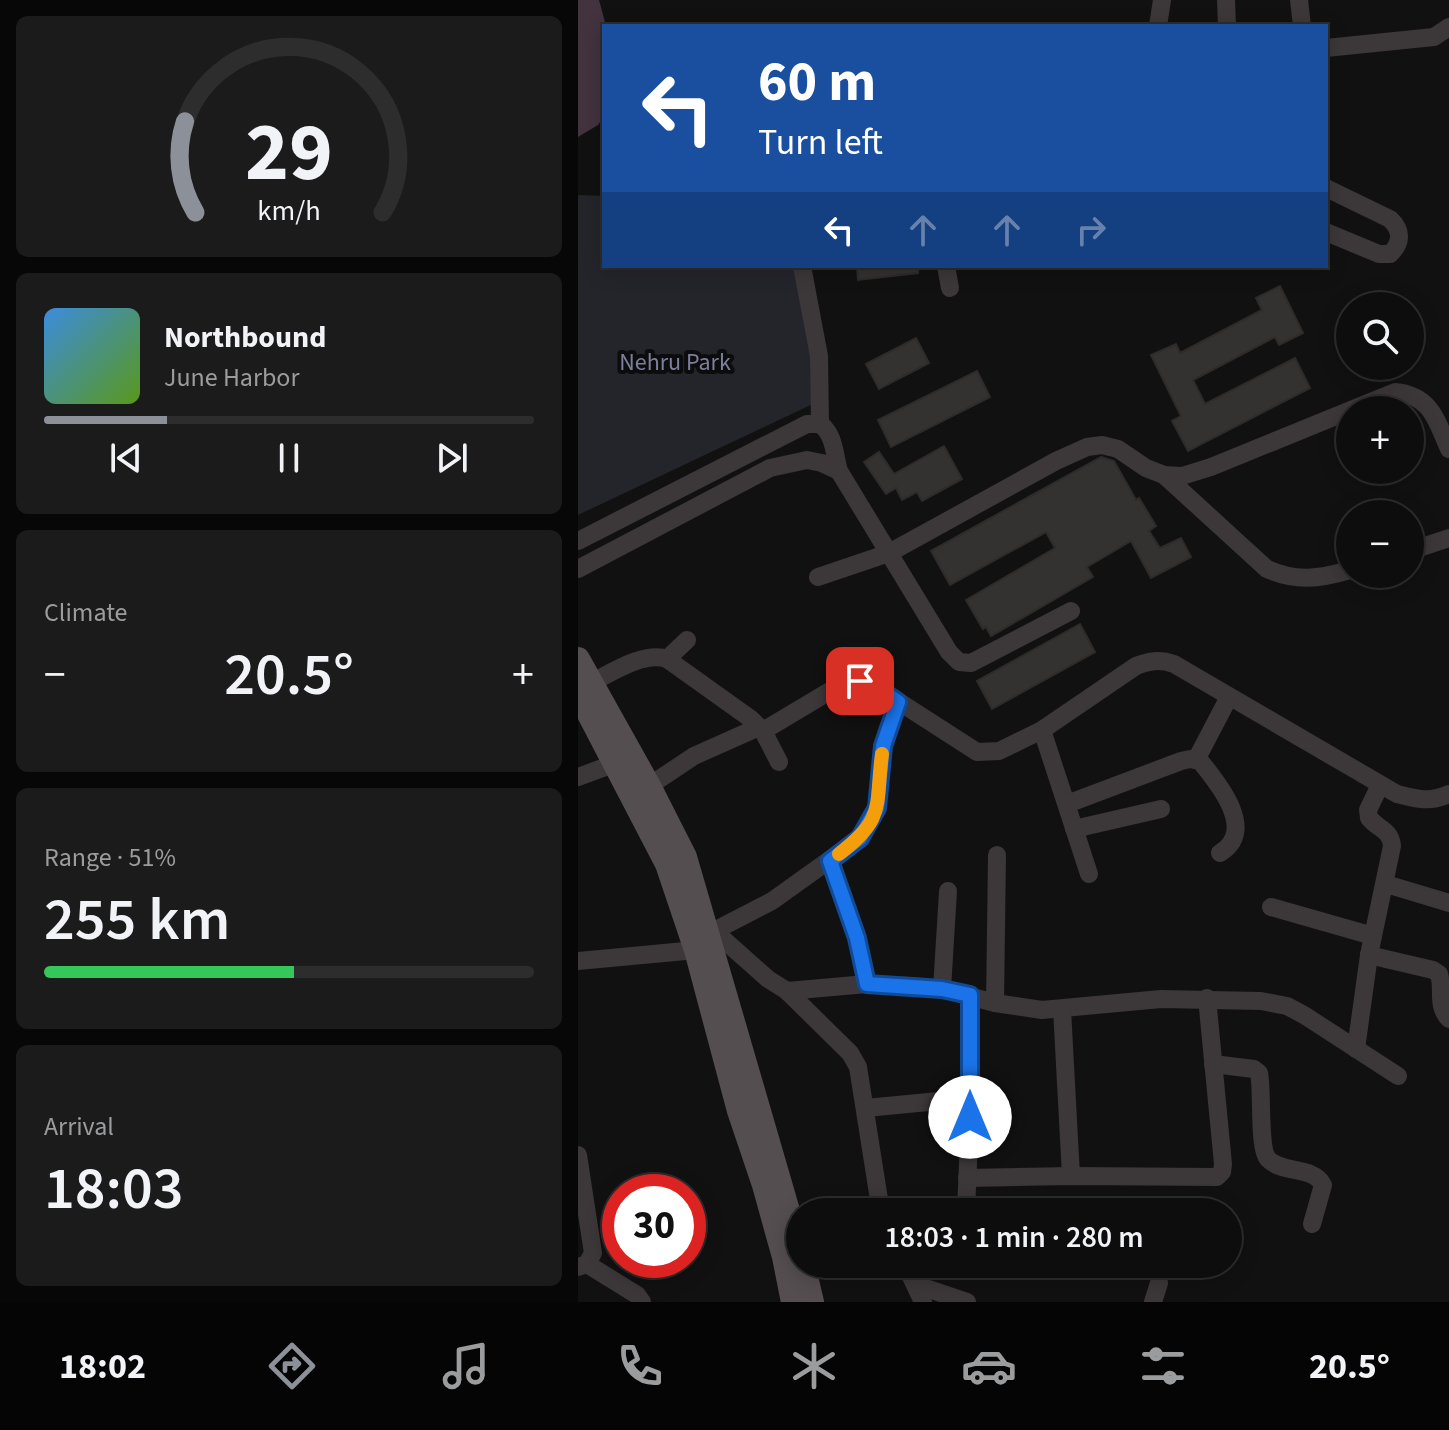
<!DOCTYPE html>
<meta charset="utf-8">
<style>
body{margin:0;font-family:"Source Sans 3",sans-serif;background:#1c1b1b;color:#f1f3f6;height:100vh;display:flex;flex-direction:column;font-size:30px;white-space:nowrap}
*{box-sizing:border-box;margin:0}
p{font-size:26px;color:#9b9c9d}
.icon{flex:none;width:44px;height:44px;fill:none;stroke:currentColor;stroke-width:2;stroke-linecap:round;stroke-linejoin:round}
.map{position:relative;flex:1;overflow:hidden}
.details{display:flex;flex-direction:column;gap:16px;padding:16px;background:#080707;width:578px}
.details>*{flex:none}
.hud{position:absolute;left:24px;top:24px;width:726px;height:244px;border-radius:0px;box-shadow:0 4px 20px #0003,0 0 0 2px #2e2d2e;background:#1a4fa0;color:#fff;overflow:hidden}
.controls{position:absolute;left:758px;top:292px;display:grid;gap:16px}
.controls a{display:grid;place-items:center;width:88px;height:88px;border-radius:50%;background:#0e0d0d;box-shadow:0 4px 20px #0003,0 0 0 2px #2e2d2e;font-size:40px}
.speed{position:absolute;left:24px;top:1174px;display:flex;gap:16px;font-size:40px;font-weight:700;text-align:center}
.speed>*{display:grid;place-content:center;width:104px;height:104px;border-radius:50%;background:#0e0d0d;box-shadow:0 4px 20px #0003,0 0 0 2px #2e2d2e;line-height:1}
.speed .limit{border:12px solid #d22;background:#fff;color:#111}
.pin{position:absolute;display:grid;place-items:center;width:68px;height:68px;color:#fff;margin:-34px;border-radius:16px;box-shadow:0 4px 12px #0006}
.me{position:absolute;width:88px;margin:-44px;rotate:0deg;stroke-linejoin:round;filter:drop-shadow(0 0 6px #0008)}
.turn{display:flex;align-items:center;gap:28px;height:168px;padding:0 24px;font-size:36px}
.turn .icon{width:104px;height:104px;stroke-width:2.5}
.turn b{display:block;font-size:56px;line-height:68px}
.lanes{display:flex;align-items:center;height:76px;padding:0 24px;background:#0003;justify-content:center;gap:40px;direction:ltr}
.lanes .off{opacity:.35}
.big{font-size:60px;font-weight:600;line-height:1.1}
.details .widget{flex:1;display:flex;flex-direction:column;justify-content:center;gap:12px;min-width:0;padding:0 28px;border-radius:12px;background:#1c1b1b}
.details .dial{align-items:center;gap:0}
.dial svg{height:208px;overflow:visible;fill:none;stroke:#2e2d2e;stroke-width:7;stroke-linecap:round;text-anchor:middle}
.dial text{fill:#f1f3f6;stroke:none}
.song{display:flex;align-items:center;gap:24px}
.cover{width:96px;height:96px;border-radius:12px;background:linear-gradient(135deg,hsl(210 70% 55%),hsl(90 70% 35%))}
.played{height:8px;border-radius:4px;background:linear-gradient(90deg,#8c9099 25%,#2e2d2e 25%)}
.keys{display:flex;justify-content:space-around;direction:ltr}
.heat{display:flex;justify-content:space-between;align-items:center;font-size:44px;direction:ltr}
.charge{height:12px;border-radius:6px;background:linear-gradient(90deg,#34c759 51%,#2e2d2e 0)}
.trip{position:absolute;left:208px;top:1198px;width:456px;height:80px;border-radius:40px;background:#0e0d0d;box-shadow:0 4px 20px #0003,0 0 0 2px #2e2d2e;font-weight:600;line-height:80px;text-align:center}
.tabs{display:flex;height:128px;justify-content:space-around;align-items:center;background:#060505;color:#9b9c9d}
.tabs .icon{width:56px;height:56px}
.tabs .on{color:#8c9099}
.tabs b{font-size:36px;color:#f1f3f6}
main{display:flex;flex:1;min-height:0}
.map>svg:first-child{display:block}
.green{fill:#24242b}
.water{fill:#42333e}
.building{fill:#343131;stroke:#2e2b2b;stroke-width:2}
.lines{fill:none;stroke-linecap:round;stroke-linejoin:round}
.minor{stroke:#3c3739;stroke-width:18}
.major{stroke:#554e51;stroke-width:24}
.route-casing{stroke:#114b97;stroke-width:20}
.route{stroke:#1a73e8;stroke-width:14}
.slow{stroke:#f59e0b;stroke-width:14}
.labels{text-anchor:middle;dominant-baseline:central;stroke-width:8;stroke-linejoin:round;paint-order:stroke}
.park-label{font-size:24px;fill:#7c7f9b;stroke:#0d0c0c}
</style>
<main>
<section class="details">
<div class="widget dial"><svg viewBox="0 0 100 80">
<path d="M14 69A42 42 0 1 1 86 69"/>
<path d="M14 69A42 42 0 0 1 10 34" stroke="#8c9099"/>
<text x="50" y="56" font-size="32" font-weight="700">29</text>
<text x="50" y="72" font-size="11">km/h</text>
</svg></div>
<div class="widget">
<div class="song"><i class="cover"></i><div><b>Northbound</b><p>June Harbor</p></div></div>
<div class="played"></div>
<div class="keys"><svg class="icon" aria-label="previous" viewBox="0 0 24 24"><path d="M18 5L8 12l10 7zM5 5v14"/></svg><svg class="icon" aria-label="pause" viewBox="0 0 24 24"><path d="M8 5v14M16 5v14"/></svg><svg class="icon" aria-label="next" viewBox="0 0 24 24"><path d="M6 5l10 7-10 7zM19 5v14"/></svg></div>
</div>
<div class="widget"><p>Climate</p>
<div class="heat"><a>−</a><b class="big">20.5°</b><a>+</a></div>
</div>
<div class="widget"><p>Range · 51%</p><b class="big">255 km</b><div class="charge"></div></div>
<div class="widget"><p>Arrival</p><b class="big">18:03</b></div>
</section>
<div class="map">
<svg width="871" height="1302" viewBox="0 0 871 1302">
<rect width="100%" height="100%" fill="#121111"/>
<polygon class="green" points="0,195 26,196 26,266 220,266 239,402 0,515"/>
<polygon class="water" points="0,0 21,0 28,26 26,26 26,116 20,125 0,137"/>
<g class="building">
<polygon points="279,266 340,266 340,273 280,280"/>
<polygon points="702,286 725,333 701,345 697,337 615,380 627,404 717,358 732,388 610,451 594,421 603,416 573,355 598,344 602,353 684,310 678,298"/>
<polygon points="338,338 351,363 301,389 288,364"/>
<polygon points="399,371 412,397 313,447 300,420"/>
<polygon points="366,446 384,479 344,501 339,492 324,500 318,488 308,494 286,462 301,452 316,474"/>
<polygon points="523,457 536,461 558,500 561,498 578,526 571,531 582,548 603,538 613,557 573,578 553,541 509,567 515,577 413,636 408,627 405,629 388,600 477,548 468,532 372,585 353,551"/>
<polygon points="502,624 517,652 414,709 399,681"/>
</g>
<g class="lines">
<g class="minor">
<polyline points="648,0 649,26"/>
<polyline points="721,0 724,26"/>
<polyline points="580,26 584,0"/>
<polyline points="748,48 856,37 871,27"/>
<path d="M748 188 812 219C824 230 824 243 812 254H801L748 232"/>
<polyline points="224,266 241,356 242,424"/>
<polyline points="368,266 372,288"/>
<path d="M586 475 689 569C718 582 741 579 772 570"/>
<path d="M0 541 229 424H242C257 435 256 454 261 471L371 652 381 662 393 663 493 611"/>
<polyline points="832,551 871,538"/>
<polyline points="0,569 192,468 229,460 244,463 261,471"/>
<path d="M240 577 311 553 478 461 509 447 524 445 540 449 568 468 586 475 604 476 633 467 817 392C854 396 858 420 871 449"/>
<polyline points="89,659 109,640"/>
<path d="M13 683C33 673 66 651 89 659L173 719 185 731 201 762"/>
<polyline points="464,730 511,874"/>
<path d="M185 731 267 682 282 681 295 685 399 752 421 751 464 730 558 666C571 661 581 659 596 664L819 794C838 799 852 803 871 794"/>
<polyline points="618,760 651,697"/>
<polyline points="0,777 38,763"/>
<polyline points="71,786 116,756 181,727"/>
<path d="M489 804 603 761 612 759 622 761C641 784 679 831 642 853"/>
<polyline points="496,829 583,809"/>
<polyline points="252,861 279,938 289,984"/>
<polyline points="808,884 871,903"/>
<polyline points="693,907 795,936"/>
<polyline points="136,931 194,901 282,838 299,808 305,746 320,702"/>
<polyline points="130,933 136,931 190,979 209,991 289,984 331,986 364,989 417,1003 464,1010 583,999 683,1001 709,1006 726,1015 820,1076"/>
<path d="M791 955 855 970 861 974C866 990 858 1005 871 1019"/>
<polyline points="0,961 118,950"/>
<polyline points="364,989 370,891"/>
<polyline points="209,991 272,1053 280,1067 303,1212"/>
<polyline points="417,1003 419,855"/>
<polyline points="484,1009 493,1176"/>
<path d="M778 1049 791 955 814 846C813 830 800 829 791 818L790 810 802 785"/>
<path d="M635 1064 676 1069 681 1073C685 1091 680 1148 690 1159 704 1174 736 1166 745 1185L734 1224"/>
<polyline points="288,1108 392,1098"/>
<polyline points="0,1155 15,1253 9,1264 0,1267"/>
<polyline points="389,1178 493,1176 639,1177 644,1172 645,1164 629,998"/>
<polyline points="388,1211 392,1117 392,995"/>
<polyline points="368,1212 495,1206"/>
<polyline points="9,1264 59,1295 64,1302"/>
<polyline points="327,1264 345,1302"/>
<polyline points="339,1285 389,1302"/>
<polyline points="575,1302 581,1283"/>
</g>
<g class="major">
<polyline points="0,659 71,786 107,857 222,1252"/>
<polyline points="0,693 89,864 118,950 161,1111 186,1185 206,1257 215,1302"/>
<polyline points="225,1264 234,1302"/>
</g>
</g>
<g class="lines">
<defs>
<polyline id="route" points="282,681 295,685 320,702 305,746 299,808 282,838 252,861 279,938 289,984 364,989 392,995 392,1117"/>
</defs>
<use href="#route" class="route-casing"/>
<use href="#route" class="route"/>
<path class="slow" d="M261 854C308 818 297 807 304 754"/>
</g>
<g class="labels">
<g class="park-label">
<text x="97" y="362">Nehru Park</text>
</g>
</g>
</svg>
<div class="controls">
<a><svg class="icon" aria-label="search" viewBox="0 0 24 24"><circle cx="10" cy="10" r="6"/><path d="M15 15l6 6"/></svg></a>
<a>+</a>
<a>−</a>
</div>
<div class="speed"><div class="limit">30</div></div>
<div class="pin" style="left:282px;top:681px;background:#d93025"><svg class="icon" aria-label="arrive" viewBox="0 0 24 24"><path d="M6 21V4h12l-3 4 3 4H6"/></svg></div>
<svg class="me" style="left:392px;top:1117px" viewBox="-20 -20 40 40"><circle r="19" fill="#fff"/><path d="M0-13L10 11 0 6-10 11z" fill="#1a73e8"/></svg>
<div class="trip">18:03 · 1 min · 280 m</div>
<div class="hud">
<div class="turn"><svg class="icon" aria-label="left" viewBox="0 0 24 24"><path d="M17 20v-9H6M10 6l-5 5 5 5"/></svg><div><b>60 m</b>Turn left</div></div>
<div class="lanes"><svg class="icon" aria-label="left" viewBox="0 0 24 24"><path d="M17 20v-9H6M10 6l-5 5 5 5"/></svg><svg class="icon off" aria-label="ahead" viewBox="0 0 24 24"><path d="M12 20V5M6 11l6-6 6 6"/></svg><svg class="icon off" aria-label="ahead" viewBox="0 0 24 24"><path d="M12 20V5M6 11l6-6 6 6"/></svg><svg class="icon off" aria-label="right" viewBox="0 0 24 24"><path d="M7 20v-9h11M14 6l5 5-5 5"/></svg></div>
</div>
</div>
</main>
<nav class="tabs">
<b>18:02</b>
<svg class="icon on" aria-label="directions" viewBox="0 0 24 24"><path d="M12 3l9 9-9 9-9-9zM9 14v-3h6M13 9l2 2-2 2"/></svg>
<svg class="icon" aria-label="music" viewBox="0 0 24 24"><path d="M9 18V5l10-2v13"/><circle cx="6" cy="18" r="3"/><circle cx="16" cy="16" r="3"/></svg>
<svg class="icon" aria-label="phone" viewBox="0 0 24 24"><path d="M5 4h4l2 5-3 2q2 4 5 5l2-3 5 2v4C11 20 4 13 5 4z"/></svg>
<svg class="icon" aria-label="climate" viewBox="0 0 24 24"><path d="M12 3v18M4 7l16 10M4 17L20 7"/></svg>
<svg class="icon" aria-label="car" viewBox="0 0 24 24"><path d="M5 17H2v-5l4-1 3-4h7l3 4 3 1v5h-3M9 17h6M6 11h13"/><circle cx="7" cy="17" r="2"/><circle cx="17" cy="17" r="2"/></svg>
<svg class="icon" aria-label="filters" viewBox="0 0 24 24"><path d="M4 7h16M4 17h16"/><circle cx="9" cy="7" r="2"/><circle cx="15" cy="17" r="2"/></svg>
<b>20.5°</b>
</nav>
